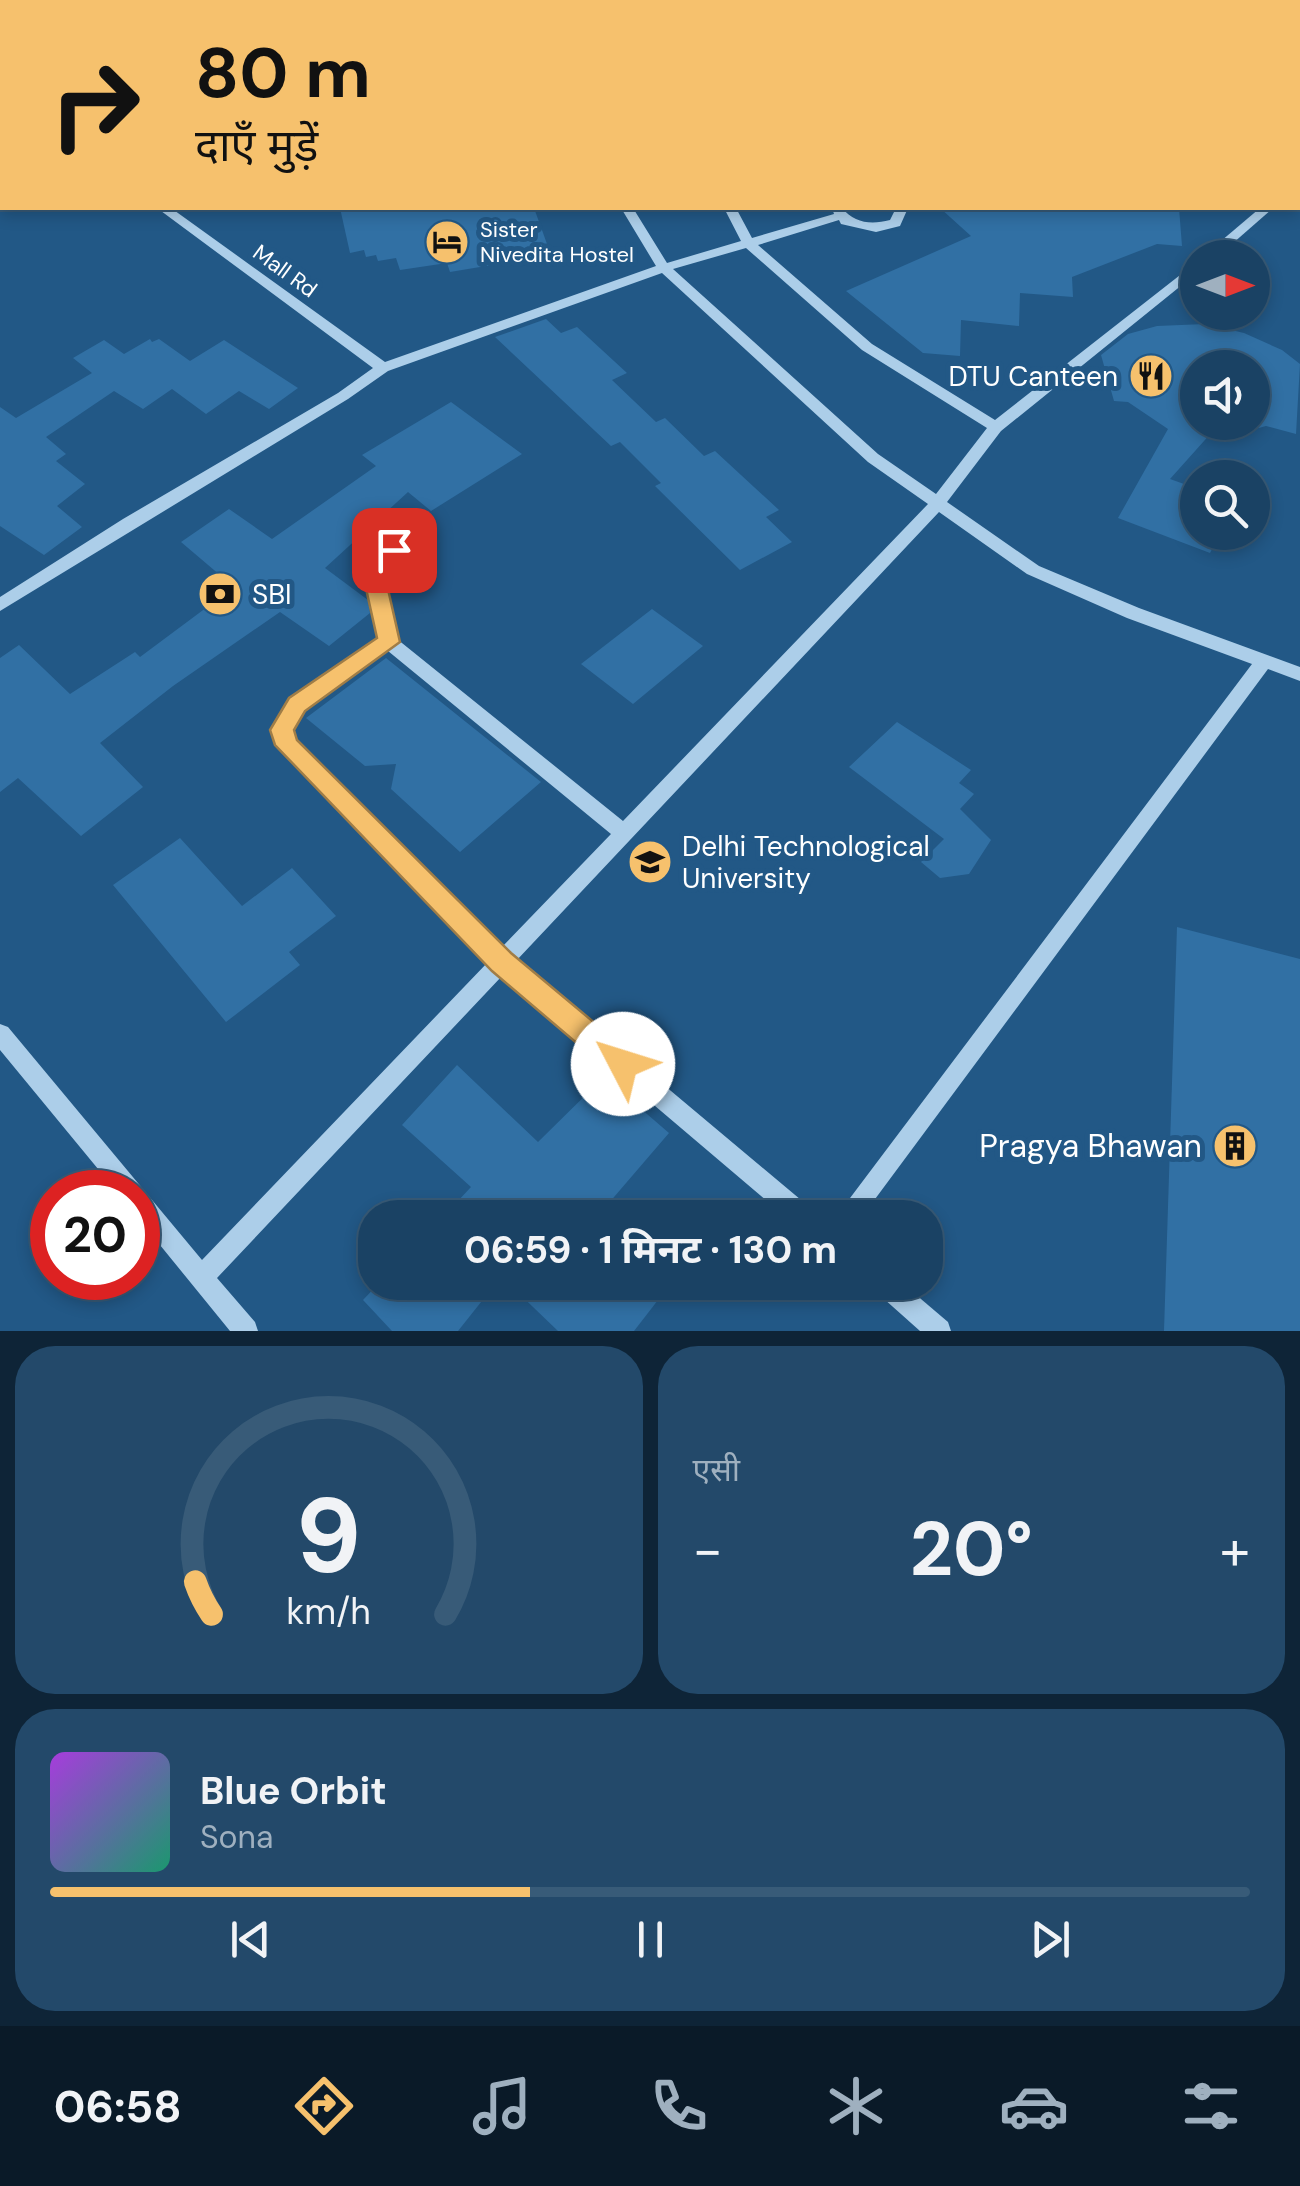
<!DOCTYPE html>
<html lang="hi">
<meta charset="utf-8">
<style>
body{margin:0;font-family:"DM Sans","Noto Sans Devanagari",sans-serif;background:#23496a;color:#f1f3f6;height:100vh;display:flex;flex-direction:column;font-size:38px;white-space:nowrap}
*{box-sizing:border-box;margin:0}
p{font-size:32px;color:#9fb0bf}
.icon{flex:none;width:55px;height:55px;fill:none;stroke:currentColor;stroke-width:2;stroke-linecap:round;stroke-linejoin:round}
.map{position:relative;height:1331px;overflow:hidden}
.panel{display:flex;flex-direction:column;gap:15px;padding:15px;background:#0e2437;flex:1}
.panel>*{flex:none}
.hud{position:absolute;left:0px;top:0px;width:1300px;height:210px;box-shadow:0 5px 15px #0003,0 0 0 2px #385b78;background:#f6c16d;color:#111;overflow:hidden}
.needle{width:65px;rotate:90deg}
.controls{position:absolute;left:1180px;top:240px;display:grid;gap:20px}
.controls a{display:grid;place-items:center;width:90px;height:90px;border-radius:50%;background:#1a4264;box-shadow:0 5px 15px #0003,0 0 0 2px #385b78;font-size:50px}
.speed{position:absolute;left:30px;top:1170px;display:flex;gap:20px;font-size:50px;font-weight:700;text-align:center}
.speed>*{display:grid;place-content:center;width:130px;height:130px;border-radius:50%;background:#1a4264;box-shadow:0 5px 15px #0003,0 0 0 2px #385b78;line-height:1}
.speed .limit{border:15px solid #d22;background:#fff;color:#111}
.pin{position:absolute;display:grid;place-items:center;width:85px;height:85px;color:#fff;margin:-42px;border-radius:20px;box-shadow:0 5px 15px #0006}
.me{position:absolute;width:110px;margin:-55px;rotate:310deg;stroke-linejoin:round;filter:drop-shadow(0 0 8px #0008)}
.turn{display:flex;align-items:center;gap:35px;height:210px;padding:0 30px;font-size:45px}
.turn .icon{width:130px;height:130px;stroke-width:2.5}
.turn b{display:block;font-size:70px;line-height:85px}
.big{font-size:75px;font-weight:700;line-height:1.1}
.panel .widget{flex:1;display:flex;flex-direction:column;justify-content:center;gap:15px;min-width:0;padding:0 35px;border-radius:40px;background:#23496a}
.panel .dial{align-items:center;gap:0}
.dial svg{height:260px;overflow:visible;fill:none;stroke:#385b78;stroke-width:7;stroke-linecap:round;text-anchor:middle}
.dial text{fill:#f1f3f6;stroke:none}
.song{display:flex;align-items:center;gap:30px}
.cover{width:120px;height:120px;border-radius:15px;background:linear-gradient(135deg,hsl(280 70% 55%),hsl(160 70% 35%))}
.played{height:10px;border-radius:5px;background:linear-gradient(90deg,#f6c16d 40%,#385b78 40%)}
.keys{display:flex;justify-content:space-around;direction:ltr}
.heat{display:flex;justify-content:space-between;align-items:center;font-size:55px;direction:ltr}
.panel .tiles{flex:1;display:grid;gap:15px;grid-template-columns:1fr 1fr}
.widget:last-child{grid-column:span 2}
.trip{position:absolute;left:358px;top:1200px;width:585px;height:100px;border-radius:40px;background:#1a4264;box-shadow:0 5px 15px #0003,0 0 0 2px #385b78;font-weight:700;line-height:100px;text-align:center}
.menu{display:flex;height:160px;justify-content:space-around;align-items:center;background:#0a1a28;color:#9fb0bf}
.menu .icon{width:70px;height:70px}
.menu .on{color:#f6c16d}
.menu b{font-size:45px;color:#f1f3f6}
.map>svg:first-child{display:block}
.building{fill:#3170a4}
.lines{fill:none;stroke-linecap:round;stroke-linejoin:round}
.minor{fill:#accee9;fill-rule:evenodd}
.route{fill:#f6c16d;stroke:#a07d47;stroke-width:2.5}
.labels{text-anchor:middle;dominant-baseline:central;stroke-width:10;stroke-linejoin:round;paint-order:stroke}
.far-poi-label{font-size:22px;fill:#fff;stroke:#225886;text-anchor:start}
.far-street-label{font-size:22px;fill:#fff;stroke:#225886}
.poi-label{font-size:28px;fill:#fff;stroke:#225886;text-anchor:start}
.near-poi-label{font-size:32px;fill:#fff;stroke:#225886;text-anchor:end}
</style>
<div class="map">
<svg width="1300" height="1331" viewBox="0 0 1300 1331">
<rect width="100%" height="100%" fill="#225886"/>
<g class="building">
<polygon points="340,208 534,208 551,255 450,272 447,263 400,270 396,258 378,261 376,255 366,257 364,250 350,253"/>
<polygon points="940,208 1179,208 1182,246 1157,244 1072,277 1073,297 1020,293 1019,326 961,320 960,356 923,353 846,291 971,236"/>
<polygon points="546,319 561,333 577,327 627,373 612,380 656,422 665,418 704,456 715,451 779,510 766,517 792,542 740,570 655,486 661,483 620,442 611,446 495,337"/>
<polygon points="1205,324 1244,333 1282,350 1300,364 1296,434 1266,426 1255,429 1243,422 1252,422 1252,368 1198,368 1198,422 1221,422 1170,479 1198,489 1198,532 1221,532 1210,553 1118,518 1168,429 1128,402 1114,401 1101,355 1128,334 1157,326"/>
<polygon points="150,339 152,342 159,339 190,361 224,340 298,388 269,409 239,391 206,414 172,389 143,409 114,391 46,437 66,454 56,461 85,484 57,506 82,527 44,555 0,526 0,407 16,418 92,373 73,358 104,340 124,354"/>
<polygon points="451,402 522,454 431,511 408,492 325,568 368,600 370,613 329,646 280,612 173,686 100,743 143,787 81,836 18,778 0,792 0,658 19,645 70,694 135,652 140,657 234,587 181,542 229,509 272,539 376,466 362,455"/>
<polygon points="652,609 703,646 633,704 581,664"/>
<polygon points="386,658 541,782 460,852 391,789 396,764 365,766 306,718"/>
<polygon points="897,722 971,770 959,783 974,794 960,809 991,840 969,874 940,878 921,862 944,839 849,767"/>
<polygon points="180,838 242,906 292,868 336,916 289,952 300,965 226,1022 113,885"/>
<polygon points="1177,927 1300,959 1300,1331 1164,1331"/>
<polygon points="457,1065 538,1142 604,1077 669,1133 596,1218 442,1218 471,1187 402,1125"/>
<polygon points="380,1282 497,1282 458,1331 392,1331 363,1300"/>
<polygon points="507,1282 672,1282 634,1331 558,1331"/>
</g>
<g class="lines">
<g class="minor">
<polygon points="812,0 838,0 836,2 811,2"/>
<rect x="0" y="67" width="2" height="7"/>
<polygon points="2,166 2,176 0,177 0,167"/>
<rect x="1298" y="172" width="2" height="8"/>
<path d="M157 208H171L385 362 656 266 621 208H633L667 263 741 241 724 208H736L752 238 834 214 832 208H842C854 223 871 225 890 220L896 208H908L900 226 876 232 841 224 839 220 758 245 872 344 995 420 1198 261V272L1001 431 947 502 1039 566 1139 608 1300 667V681L1268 669 861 1218H835L1252 664 1127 618 1027 574 939 512 516 961 813 1210 816 1218H787L502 976 217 1278 255 1322 258 1331H230L138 1218V1192H117L0 1050V1024L8 1027 202 1260 488 962 281 750 273 730 291 699 380 639 366 575 408 521H420L422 525 383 576 397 639 623 821 928 504 868 462 662 273 388 371 348 399 0 611V597L123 519 338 393 373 368ZM746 248 862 350 987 428 936 494 878 454 673 269ZM388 651 611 834 501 948 295 741 291 730 303 709Z"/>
<polygon points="1260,208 1273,208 1216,258 1201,258"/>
<polygon points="870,1282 901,1282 948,1322 951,1331 920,1331 874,1290"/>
</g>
</g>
<polygon class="route" points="394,542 405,550 385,576 400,642 305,711 294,730 297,740 511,953 633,1055 637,1064 633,1074 623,1078 613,1074 492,971 275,745 270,730 289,698 377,638 363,575 387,544"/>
<defs>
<symbol id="hotel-disc" viewBox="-11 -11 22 22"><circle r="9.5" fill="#f6c16d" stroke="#225886"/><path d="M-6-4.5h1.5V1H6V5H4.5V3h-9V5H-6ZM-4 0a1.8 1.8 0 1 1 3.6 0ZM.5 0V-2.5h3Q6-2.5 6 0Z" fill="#111"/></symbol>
<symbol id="restaurant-disc" viewBox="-11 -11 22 22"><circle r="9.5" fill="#f6c16d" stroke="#225886"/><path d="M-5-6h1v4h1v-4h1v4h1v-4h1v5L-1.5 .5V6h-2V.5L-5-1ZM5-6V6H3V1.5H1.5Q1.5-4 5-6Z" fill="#111"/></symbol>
<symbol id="bank-disc" viewBox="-11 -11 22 22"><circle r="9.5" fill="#f6c16d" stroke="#225886"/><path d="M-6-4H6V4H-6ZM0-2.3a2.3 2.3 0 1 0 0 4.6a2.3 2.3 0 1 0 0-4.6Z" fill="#111"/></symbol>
<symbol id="university-disc" viewBox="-11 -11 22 22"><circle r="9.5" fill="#f6c16d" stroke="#225886"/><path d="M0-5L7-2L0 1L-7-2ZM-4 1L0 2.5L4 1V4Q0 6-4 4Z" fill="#111"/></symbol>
<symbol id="building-disc" viewBox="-11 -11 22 22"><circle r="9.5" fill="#f6c16d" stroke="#225886"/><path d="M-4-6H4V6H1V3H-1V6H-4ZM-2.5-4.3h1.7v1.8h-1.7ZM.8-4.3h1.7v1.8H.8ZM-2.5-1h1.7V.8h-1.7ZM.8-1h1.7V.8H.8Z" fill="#111"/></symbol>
</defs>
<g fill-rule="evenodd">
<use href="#hotel-disc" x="422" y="217" width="50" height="50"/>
<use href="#restaurant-disc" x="1126" y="351" width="50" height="50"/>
<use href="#bank-disc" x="195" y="569" width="50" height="50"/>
<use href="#university-disc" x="625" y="837" width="50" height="50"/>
<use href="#building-disc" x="1210" y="1121" width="50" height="50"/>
</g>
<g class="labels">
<g class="far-poi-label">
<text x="480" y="229">Sister<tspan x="480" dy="25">Nivedita Hostel</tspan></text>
</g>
<g class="far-street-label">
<text transform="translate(285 271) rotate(36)">Mall Rd</text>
</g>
<g class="poi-label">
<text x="1118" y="376" text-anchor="end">DTU Canteen</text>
<text x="252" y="594">SBI</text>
<text x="682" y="846">Delhi Technological<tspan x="682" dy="32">University</tspan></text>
</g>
<g class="near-poi-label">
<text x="1202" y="1146">Pragya Bhawan</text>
</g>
</g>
</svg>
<div class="controls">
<a><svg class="needle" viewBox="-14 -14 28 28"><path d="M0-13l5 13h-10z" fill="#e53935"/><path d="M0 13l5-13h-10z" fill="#9fb0bf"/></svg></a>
<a><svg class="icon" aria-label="sound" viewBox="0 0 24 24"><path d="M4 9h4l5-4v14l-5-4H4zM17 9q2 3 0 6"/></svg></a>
<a><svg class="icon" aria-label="search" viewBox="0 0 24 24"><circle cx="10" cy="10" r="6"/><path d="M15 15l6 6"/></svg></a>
</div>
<div class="speed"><div class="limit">20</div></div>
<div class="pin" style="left:394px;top:550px;background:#d93025"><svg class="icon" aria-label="arrive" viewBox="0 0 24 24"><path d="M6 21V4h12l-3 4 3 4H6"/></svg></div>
<svg class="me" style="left:623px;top:1064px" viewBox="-20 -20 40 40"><circle r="19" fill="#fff"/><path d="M0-13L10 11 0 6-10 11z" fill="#f6c16d"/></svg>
<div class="trip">06:59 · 1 मिनट · 130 m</div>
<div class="hud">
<div class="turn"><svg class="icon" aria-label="right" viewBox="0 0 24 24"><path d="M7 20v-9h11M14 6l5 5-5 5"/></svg><div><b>80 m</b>दाएँ मुड़ें</div></div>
</div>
</div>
<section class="panel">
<div class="tiles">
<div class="widget dial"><svg viewBox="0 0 100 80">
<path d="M14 69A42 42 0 1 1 86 69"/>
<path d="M14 69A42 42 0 0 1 9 59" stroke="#f6c16d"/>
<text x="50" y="56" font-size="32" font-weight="700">9</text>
<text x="50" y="72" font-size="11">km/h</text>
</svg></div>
<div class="widget"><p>एसी</p>
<div class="heat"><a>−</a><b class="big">20°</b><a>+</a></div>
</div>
<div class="widget">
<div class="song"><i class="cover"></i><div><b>Blue Orbit</b><p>Sona</p></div></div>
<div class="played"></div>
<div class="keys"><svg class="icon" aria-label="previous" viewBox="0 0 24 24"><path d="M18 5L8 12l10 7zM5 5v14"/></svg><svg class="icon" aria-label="pause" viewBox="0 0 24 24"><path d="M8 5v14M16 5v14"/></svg><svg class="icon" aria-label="next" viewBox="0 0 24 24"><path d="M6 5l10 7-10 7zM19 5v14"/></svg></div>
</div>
</div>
</section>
<nav class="menu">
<b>06:58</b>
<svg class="icon on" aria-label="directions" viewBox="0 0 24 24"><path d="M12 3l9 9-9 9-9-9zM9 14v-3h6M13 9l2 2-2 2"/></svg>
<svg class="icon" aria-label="music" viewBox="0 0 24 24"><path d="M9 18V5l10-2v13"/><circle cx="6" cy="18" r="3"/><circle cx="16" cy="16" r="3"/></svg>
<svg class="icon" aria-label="phone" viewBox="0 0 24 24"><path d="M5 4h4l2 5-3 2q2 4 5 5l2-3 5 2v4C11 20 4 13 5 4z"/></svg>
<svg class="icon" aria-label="climate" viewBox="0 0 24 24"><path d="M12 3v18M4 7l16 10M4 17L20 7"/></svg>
<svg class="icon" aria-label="car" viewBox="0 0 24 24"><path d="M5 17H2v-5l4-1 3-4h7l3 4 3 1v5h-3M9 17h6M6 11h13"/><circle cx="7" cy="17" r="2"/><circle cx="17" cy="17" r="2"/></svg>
<svg class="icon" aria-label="filters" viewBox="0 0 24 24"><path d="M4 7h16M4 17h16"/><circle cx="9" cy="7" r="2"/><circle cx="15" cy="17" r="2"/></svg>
</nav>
